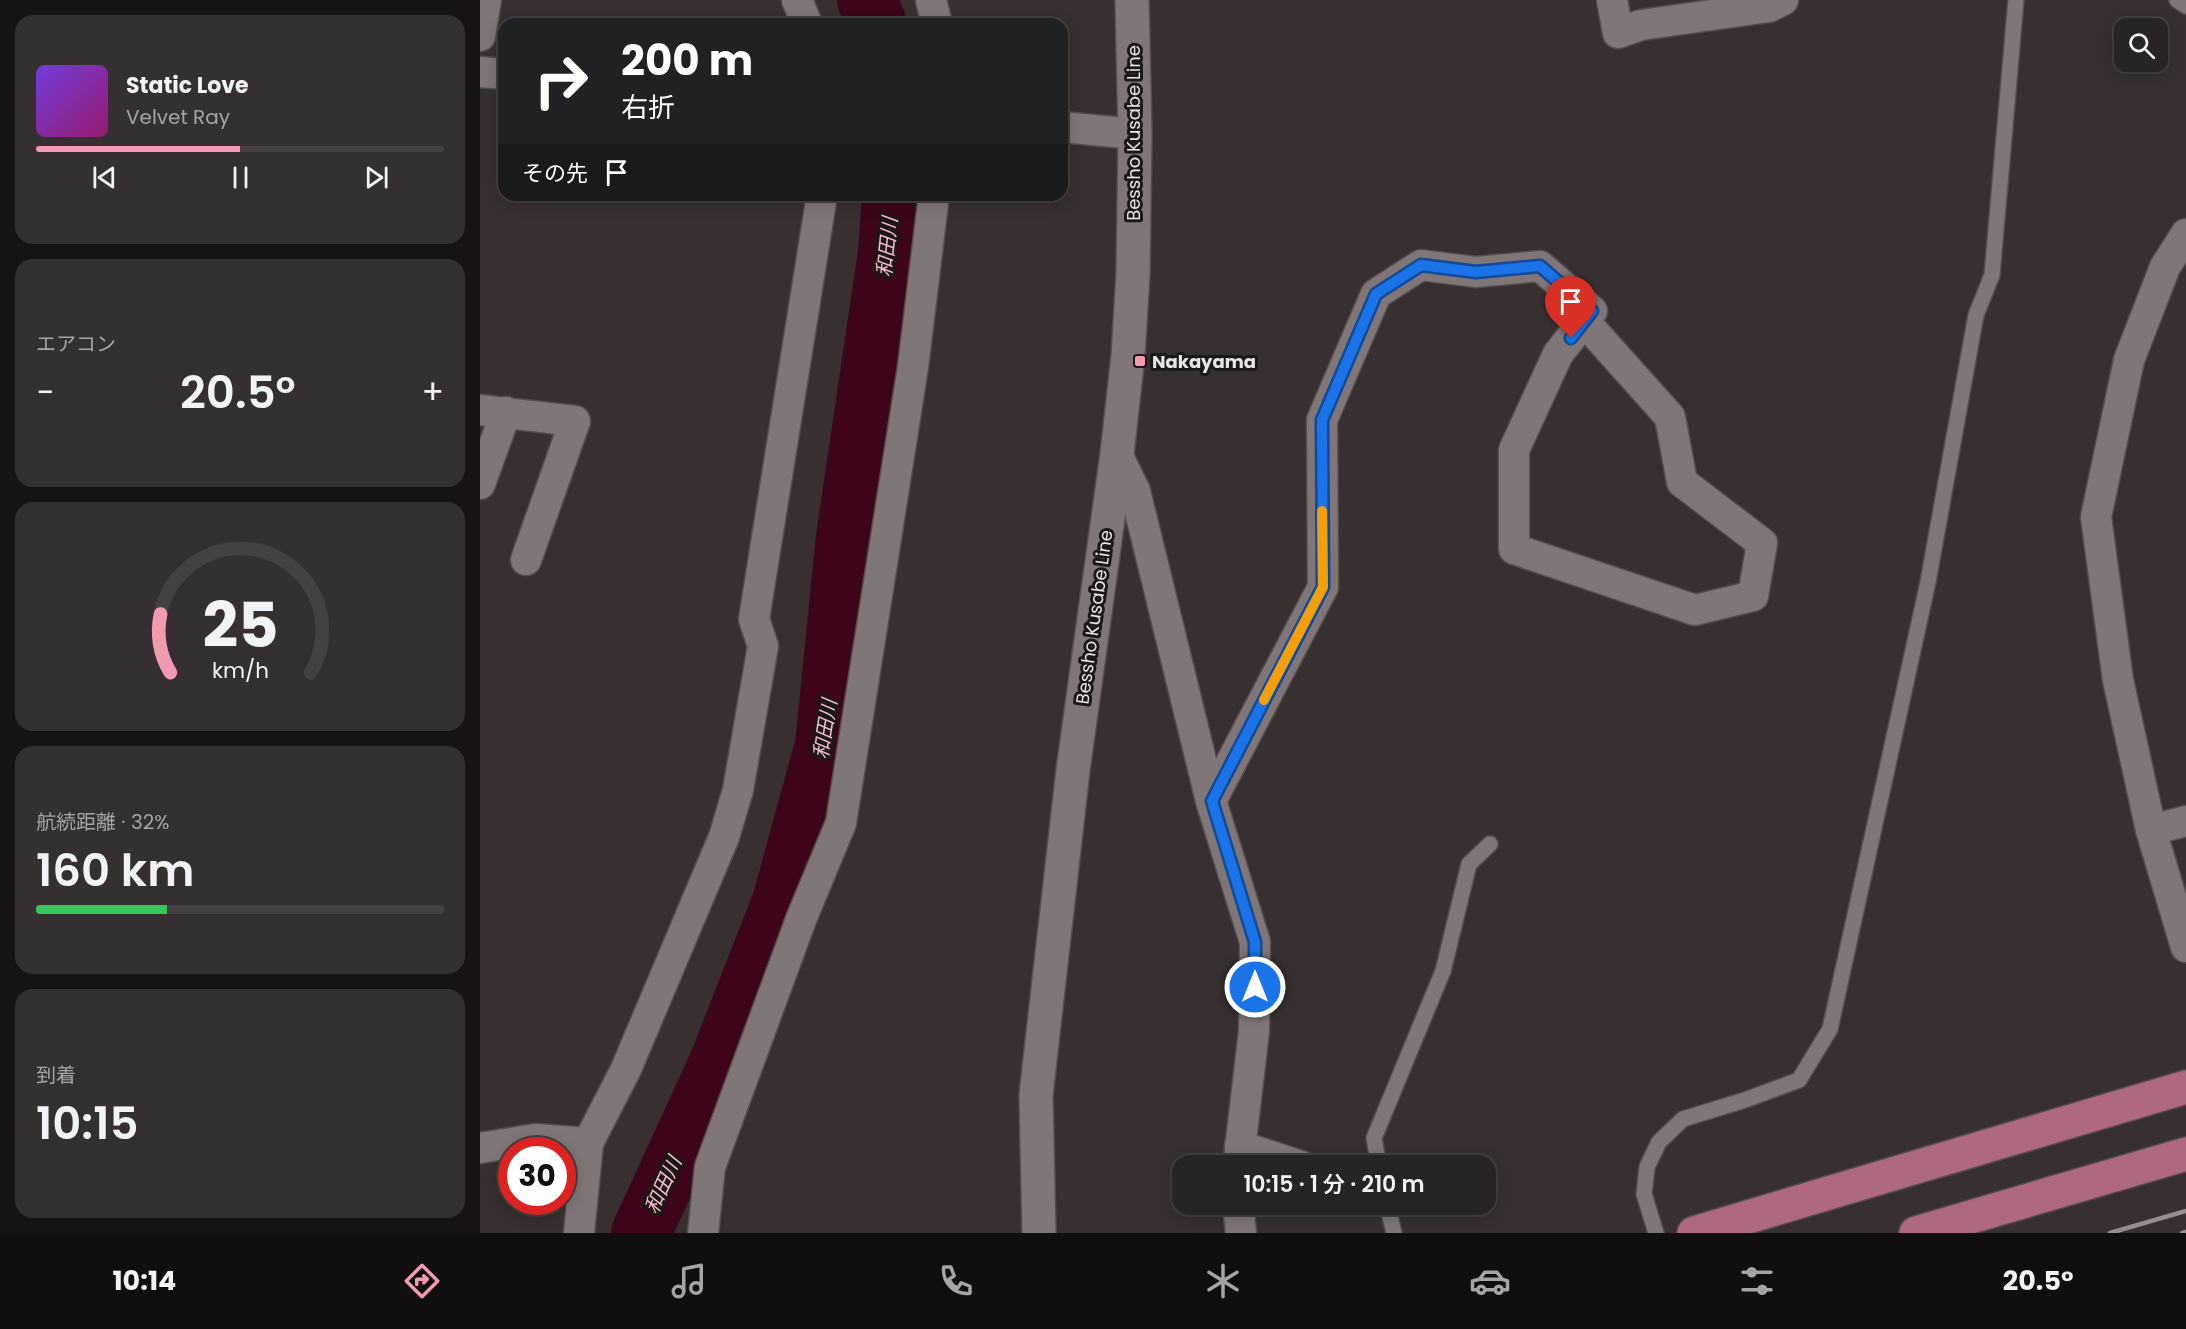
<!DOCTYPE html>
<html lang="ja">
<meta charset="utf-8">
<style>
body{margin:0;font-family:Poppins,"Noto Sans JP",sans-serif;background:#352f31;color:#f1f3f6;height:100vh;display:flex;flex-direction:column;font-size:22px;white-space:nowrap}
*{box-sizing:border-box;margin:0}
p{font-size:20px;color:#a5a4a6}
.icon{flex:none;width:33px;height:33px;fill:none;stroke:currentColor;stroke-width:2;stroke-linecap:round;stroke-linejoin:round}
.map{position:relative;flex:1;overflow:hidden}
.details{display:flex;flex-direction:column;gap:15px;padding:15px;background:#171314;width:480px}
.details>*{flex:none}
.guide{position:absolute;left:18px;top:18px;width:570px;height:183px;border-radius:18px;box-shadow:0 3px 15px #0003,0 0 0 2px #454041;background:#202124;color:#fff;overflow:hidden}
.buttons{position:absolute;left:1634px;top:18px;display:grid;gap:12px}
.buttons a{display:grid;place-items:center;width:54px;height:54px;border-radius:12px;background:#292324;box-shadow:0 3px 15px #0003,0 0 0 2px #454041;font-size:30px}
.speed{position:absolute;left:18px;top:1137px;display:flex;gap:12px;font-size:30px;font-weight:700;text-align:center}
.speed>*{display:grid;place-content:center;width:78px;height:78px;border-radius:50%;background:#292324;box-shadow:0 3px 15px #0003,0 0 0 2px #454041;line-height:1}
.speed .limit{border:9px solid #d22;background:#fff;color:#111}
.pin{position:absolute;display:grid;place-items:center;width:51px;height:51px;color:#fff;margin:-62px -26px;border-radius:50% 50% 50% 0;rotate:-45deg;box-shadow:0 0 6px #0007}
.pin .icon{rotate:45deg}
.me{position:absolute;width:66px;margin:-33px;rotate:0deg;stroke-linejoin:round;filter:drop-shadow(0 0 4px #0008)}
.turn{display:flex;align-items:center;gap:21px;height:126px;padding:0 24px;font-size:27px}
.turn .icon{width:78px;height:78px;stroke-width:2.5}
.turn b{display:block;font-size:42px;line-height:51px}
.then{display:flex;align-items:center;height:57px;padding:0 24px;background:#0003;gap:12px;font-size:22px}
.big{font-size:45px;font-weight:600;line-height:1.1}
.details .widget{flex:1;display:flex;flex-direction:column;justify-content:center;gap:9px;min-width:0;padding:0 21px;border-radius:18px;background:#352f31}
.details .dial{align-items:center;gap:0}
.dial svg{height:156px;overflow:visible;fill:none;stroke:#454041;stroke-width:7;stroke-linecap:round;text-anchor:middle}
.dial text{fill:#f1f3f6;stroke:none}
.song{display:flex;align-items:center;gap:18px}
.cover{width:72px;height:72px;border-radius:9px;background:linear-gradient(135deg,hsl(260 70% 55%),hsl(320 70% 35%))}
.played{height:6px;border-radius:3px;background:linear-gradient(90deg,#f29aaf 50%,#454041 50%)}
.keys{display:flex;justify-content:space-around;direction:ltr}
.heat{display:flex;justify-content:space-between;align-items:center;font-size:33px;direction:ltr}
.charge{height:9px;border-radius:4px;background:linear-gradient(90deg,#34c759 32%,#454041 0)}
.trip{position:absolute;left:692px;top:1155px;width:324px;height:60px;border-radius:18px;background:#292324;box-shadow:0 3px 15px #0003,0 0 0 2px #454041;font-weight:600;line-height:60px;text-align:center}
.dock{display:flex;height:96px;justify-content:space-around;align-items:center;background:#100e0e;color:#a5a4a6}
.dock .icon{width:42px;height:42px}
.dock .active{color:#f29aaf}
.dock b{font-size:27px;color:#f1f3f6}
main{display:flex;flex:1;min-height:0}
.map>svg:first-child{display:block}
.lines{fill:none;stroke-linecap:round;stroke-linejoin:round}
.river{stroke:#3d041a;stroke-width:60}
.service-casing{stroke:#544c4d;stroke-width:18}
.minor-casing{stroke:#544c4d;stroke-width:33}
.secondary-casing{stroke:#544c4d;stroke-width:36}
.primary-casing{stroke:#544c4d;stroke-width:36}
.service{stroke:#807678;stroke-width:15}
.minor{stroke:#807678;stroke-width:30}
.secondary{stroke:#807678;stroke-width:33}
.primary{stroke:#af697c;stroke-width:33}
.rail{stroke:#958e8f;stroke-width:4.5}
.route-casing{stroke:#114b97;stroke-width:15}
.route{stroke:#1a73e8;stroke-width:10}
.slow{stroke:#f59e0b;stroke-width:10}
.poi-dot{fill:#f29aaf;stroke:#1c1819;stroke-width:2}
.labels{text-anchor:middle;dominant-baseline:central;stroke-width:6;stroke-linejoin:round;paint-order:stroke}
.street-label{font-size:18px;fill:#e9e3e4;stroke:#1c1819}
.poi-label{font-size:18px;font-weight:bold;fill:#e9e3e4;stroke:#1c1819;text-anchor:start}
.water-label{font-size:20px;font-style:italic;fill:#f8bcca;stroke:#1c1819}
</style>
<main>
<section class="details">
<div class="widget">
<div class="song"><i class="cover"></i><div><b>Static Love</b><p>Velvet Ray</p></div></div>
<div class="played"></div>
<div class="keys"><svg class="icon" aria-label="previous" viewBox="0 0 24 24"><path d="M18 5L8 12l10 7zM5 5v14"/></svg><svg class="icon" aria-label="pause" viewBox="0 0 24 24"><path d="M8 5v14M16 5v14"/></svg><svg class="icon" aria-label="next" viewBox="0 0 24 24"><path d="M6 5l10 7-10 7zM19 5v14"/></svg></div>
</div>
<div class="widget"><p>エアコン</p>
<div class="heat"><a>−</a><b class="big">20.5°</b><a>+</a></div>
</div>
<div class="widget dial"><svg viewBox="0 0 100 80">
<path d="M14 69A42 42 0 1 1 86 69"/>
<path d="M14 69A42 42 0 0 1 9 39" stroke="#f29aaf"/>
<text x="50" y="56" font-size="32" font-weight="700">25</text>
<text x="50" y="72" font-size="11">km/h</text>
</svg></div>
<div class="widget"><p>航続距離 · 32%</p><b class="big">160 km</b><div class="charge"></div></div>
<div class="widget"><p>到着</p><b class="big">10:15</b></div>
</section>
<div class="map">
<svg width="1706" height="1233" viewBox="0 0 1706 1233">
<rect width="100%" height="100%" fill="#372f30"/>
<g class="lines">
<g class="river">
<polyline points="387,0 397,24"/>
<polyline points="161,1233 239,1063 302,902 345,745 366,537 408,253 412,195"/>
</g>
<defs>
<g id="service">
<polyline points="1697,0 1706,6"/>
<polyline points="899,1166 894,1138 963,971 989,864 1010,844"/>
<polyline points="907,1204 914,1233"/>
<polyline points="1176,1233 1164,1194 1167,1167 1179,1142 1203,1119 1265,1100 1319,1080 1350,1029 1448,582 1496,315 1512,275 1536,0"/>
</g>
<g id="minor">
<polyline points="317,0 327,24"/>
<polyline points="451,0 457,24"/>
<polyline points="1132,0 1138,33 1161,25 1289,7 1303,0"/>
<polyline points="0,36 6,0"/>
<polyline points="0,72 24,74"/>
<polyline points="582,127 655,134"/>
<polyline points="1706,234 1685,267 1649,360 1616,517 1638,680 1671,830 1706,947"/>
<polyline points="0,410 95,421 46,560"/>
<polyline points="637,454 655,491 731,801 775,942 774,1031 758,1166"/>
<polyline points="0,484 26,412"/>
<polyline points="731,801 843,587 842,420 896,294 941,265 996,272 1060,266 1112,311 1078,354 1034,450 1034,549 1215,610 1273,596 1282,543 1202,482 1190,417 1104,321"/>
<polyline points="1671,830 1706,821"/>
<polyline points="760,1146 821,1166"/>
<polyline points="0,1148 55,1139 108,1143"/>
<polyline points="758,1204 761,1233"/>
<polyline points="99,1233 108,1143 146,1069 244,837 258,790 283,646 274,619 342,195"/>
<polyline points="223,1233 230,1167 322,917 361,823 433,367 454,195"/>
</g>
<polyline id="secondary" points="559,1233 556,1095 593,770 637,454 648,356 653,274 655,134 652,0"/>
<g id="primary">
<polyline points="1214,1233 1706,1087"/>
<polyline points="1436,1233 1706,1154"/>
</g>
</defs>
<use href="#service" class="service-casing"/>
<use href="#minor" class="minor-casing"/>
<use href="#secondary" class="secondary-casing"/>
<use href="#primary" class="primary-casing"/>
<use href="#service" class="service"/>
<use href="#minor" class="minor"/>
<use href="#secondary" class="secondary"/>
<use href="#primary" class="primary"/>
<g class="rail">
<polyline points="1630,1233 1706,1211"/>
<polyline points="1702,1233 1706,1232"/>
</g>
</g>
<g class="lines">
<defs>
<polyline id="route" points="775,987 775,942 732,801 843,587 842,420 896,294 941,265 996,272 1060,266 1112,311 1091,338"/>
</defs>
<use href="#route" class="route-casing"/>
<use href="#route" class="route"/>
<polyline class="slow" points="784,700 843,587 842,511"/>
</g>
<rect class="poi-dot" x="654" y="355" width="12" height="12" rx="3"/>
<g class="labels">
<g class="street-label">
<text transform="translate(653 133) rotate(-90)">Bessho Kusabe Line</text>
<text transform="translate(614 617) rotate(-82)">Bessho Kusabe Line</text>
</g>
<g class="poi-label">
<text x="672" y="361">Nakayama</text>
</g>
<g class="water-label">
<text transform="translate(407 247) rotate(-84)">和田川</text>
<text transform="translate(345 729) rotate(-81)">和田川</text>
<text transform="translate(183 1185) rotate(-65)">和田川</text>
</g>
</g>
</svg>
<div class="buttons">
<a><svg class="icon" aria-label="search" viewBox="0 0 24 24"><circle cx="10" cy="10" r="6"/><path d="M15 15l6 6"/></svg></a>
</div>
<div class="speed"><div class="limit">30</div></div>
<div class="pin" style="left:1091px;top:338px;background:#d93025"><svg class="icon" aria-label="arrive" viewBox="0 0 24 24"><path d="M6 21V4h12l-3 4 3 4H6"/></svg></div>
<svg class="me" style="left:775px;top:987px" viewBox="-20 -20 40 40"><circle r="17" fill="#1a73e8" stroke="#fff" stroke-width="3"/><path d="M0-11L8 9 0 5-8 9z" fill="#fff"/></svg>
<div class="trip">10:15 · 1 分 · 210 m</div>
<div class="guide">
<div class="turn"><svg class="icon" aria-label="right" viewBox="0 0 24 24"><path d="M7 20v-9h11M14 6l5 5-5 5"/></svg><div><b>200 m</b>右折</div></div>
<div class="then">その先<svg class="icon" aria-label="arrive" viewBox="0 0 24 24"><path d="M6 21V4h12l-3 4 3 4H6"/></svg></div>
</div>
</div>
</main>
<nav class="dock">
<b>10:14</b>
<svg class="icon active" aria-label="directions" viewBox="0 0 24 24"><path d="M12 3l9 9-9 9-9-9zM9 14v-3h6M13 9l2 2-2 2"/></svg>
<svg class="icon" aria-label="music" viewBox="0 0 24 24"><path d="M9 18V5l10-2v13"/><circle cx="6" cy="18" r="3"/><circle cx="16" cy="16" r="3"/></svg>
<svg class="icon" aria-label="phone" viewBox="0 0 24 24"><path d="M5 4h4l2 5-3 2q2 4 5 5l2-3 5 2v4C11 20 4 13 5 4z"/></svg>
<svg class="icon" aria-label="climate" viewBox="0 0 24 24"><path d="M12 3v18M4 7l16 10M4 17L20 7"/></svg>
<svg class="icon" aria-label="car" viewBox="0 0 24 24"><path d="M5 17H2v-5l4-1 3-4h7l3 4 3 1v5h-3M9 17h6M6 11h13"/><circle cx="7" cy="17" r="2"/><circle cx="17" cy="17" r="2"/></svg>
<svg class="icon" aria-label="filters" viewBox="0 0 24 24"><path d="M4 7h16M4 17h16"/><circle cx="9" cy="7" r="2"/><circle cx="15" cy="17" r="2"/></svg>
<b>20.5°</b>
</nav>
